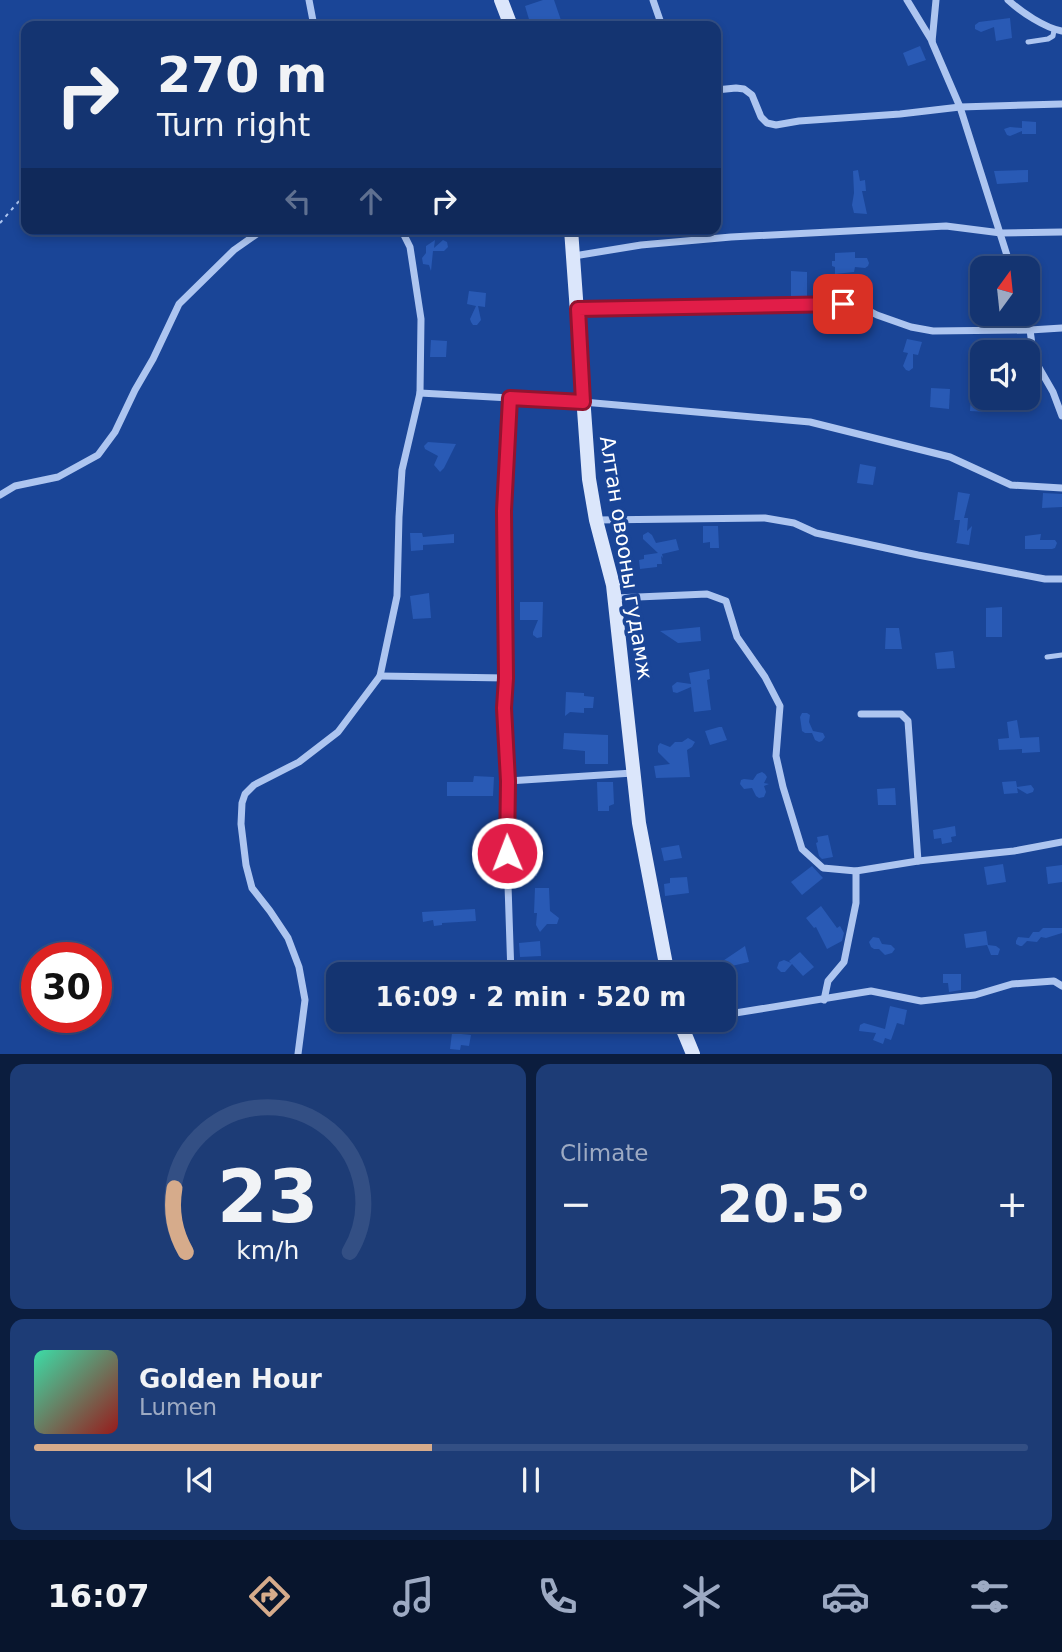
<!DOCTYPE html>
<meta charset="utf-8">
<style>
body{margin:0;font-family:"DejaVu Sans",sans-serif;background:#1d3c76;color:#f1f3f6;height:100vh;display:flex;flex-direction:column;font-size:26px;white-space:nowrap}
*{box-sizing:border-box;margin:0}
p{font-size:23px;color:#9daac3}
.icon{flex:none;width:38px;height:38px;fill:none;stroke:currentColor;stroke-width:2;stroke-linecap:round;stroke-linejoin:round}
.map{position:relative;height:1054px;overflow:hidden}
.sheet{display:flex;flex-direction:column;gap:10px;padding:10px;background:#0b1d3e;flex:1}
.sheet>*{flex:none}
.banner{position:absolute;left:21px;top:21px;width:700px;height:214px;border-radius:14px;box-shadow:0 4px 10px #0003,0 0 0 2px #334f84;background:#143471;color:#f1f3f6;overflow:hidden}
.needle{width:46px;rotate:15deg}
.fabs{position:absolute;left:970px;top:256px;display:grid;gap:14px}
.fabs a{display:grid;place-items:center;width:70px;height:70px;border-radius:14px;background:#143471;box-shadow:0 4px 10px #0003,0 0 0 2px #334f84;font-size:35px}
.speed{position:absolute;left:21px;top:942px;display:flex;gap:14px;font-size:35px;font-weight:700;text-align:center}
.speed>*{display:grid;place-content:center;width:91px;height:91px;border-radius:50%;background:#143471;box-shadow:0 4px 10px #0003,0 0 0 2px #334f84;line-height:1}
.speed .limit{border:10px solid #d22;background:#fff;color:#111}
.pin{position:absolute;display:grid;place-items:center;width:60px;height:60px;color:#fff;margin:-30px;border-radius:14px;box-shadow:0 4px 10px #0006}
.me{position:absolute;width:77px;margin:-38px;rotate:359deg;stroke-linejoin:round;filter:drop-shadow(0 0 5px #0008)}
.turn{display:flex;align-items:center;gap:24px;height:147px;padding:0 21px;font-size:32px}
.turn .icon{width:91px;height:91px;stroke-width:2.5}
.turn b{display:block;font-size:49px;line-height:60px}
.lanes{display:flex;align-items:center;height:66px;padding:0 21px;background:#0003;justify-content:center;gap:35px;direction:ltr}
.lanes .off{opacity:.35}
.big{font-size:52px;font-weight:700;line-height:1.1}
.sheet .card{flex:1;display:flex;flex-direction:column;justify-content:center;gap:10px;min-width:0;padding:0 24px;border-radius:14px;background:#1d3c76}
.sheet .dial{align-items:center;gap:0}
.dial svg{height:182px;overflow:visible;fill:none;stroke:#334f84;stroke-width:7;stroke-linecap:round;text-anchor:middle}
.dial text{fill:#f1f3f6;stroke:none}
.song{display:flex;align-items:center;gap:21px}
.cover{width:84px;height:84px;border-radius:10px;background:linear-gradient(135deg,hsl(160 70% 55%),hsl(0 70% 35%))}
.played{height:7px;border-radius:4px;background:linear-gradient(90deg,#d6ab8b 40%,#334f84 40%)}
.keys{display:flex;justify-content:space-around;direction:ltr}
.heat{display:flex;justify-content:space-between;align-items:center;font-size:38px;direction:ltr}
.sheet .tiles{flex:1;display:grid;gap:10px;grid-template-columns:1fr 1fr}
.card:last-child{grid-column:span 2}
.trip{position:absolute;left:326px;top:962px;width:410px;height:70px;border-radius:14px;background:#143471;box-shadow:0 4px 10px #0003,0 0 0 2px #334f84;font-weight:700;line-height:70px;text-align:center}
.dock{display:flex;height:112px;justify-content:space-around;align-items:center;background:#08152d;color:#9daac3}
.dock .icon{width:49px;height:49px}
.dock .active{color:#d6ab8b}
.dock b{font-size:32px;color:#f1f3f6}
.map>svg:first-child{display:block}
.building{fill:#295ab5}
.lines{fill:none;stroke-linecap:round;stroke-linejoin:round}
.path{stroke:#adc5f0;stroke-width:2;stroke-dasharray:3.5 5;stroke-linecap:butt}
.service{stroke:#adc5f0;stroke-width:5}
.minor{stroke:#adc5f0;stroke-width:7}
.secondary{stroke:#dbe6fb;stroke-width:14}
.route-casing{stroke:#92132f;stroke-width:18}
.route{stroke:#e11d48;stroke-width:12}
.labels{text-anchor:middle;dominant-baseline:central;stroke-width:7;stroke-linejoin:round;paint-order:stroke}
.street-label{font-size:21px;fill:#fff;stroke:#1a4597}
</style>
<div class="map">
<svg width="1062" height="1054" viewBox="0 0 1062 1054">
<rect width="100%" height="100%" fill="#1a4597"/>
<g class="building">
<polygon points="543,0 554,0 563,26 531,26 525,6"/>
<polygon points="1010,18 1012,38 996,41 994,27 981,32 975,29 975,25 979,22"/>
<polygon points="920,46 926,60 908,66 903,53"/>
<polygon points="1022,121 1036,122 1036,134 1022,134 1022,131 1010,136 1007,135 1004,129 1010,127 1022,128"/>
<polygon points="858,170 860,181 865,180 866,191 862,191 867,214 854,213 852,205 854,193 853,171"/>
<polygon points="1028,170 1028,182 997,184 994,171"/>
<polygon points="435,240 434,248 443,240 447,242 448,247 444,251 433,251 431,271 429,265 423,264 422,258 426,253 426,246"/>
<polygon points="855,252 855,258 867,258 869,263 868,266 865,268 855,267 854,272 835,274 835,267 832,266 832,261 835,261 835,253"/>
<polygon points="791,271 807,272 807,299 791,299"/>
<polygon points="469,291 486,293 485,307 478,306 481,320 477,325 473,325 471,322 470,319 476,306 467,304"/>
<polygon points="907,339 922,342 918,355 913,354 913,368 909,371 906,370 903,366 908,353 903,352"/>
<polygon points="431,340 447,341 446,357 430,357"/>
<polygon points="931,388 950,389 949,409 930,407"/>
<polygon points="971,395 988,397 987,412 970,411"/>
<polygon points="428,442 456,444 444,468 440,472 434,465 438,456 425,449 424,446"/>
<polygon points="860,464 876,467 873,485 857,483"/>
<polygon points="958,492 970,494 964,518 968,518 967,531 972,526 969,545 956,543 957,541 960,520 954,520"/>
<polygon points="1043,493 1062,494 1062,507 1042,508"/>
<polygon points="703,526 718,526 719,548 710,548 710,542 703,543"/>
<polygon points="648,532 652,535 656,543 676,539 679,550 662,554 663,558 661,556 662,564 657,564 657,567 640,569 639,560 644,559 644,555 658,553 643,539 643,535"/>
<polygon points="410,533 422,533 423,537 454,534 454,543 423,545 423,550 411,551"/>
<polygon points="1041,534 1040,540 1055,540 1057,543 1055,548 1052,549 1025,549 1025,536"/>
<polygon points="429,593 431,618 413,619 410,596"/>
<polygon points="520,602 543,602 542,637 537,638 533,635 533,632 538,620 520,620"/>
<polygon points="1002,607 1002,637 986,637 986,608"/>
<polygon points="700,627 701,641 678,643 660,631"/>
<polygon points="886,628 899,628 902,649 885,649"/>
<polygon points="953,651 955,668 937,669 935,653"/>
<polygon points="709,669 710,679 707,680 711,710 694,712 691,687 677,693 673,692 672,686 677,682 691,684 689,673"/>
<polygon points="566,692 584,693 584,696 594,697 593,708 584,708 584,713 570,712 565,716"/>
<polygon points="802,713 807,713 810,715 809,722 813,731 823,733 825,737 822,741 819,742 815,740 812,733 805,733 802,731 800,717"/>
<polygon points="1017,720 1020,738 1039,737 1040,752 1022,753 1022,749 999,750 998,739 1009,738 1007,722"/>
<polygon points="719,727 722,727 727,740 710,745 705,731"/>
<polygon points="564,733 608,735 608,764 585,764 585,751 563,749"/>
<polygon points="688,738 695,742 692,747 687,750 690,777 656,778 654,766 670,764 658,752 658,746 660,743 670,747 675,742 682,742"/>
<polygon points="762,772 765,774 767,777 764,783 769,784 764,786 766,792 764,797 759,798 756,796 752,788 744,789 740,784 741,780 744,779 753,780 757,774"/>
<polygon points="474,776 494,777 493,796 447,796 447,782 473,782"/>
<polygon points="1016,781 1017,787 1031,785 1034,789 1033,792 1027,794 1017,788 1018,793 1004,794 1002,782"/>
<polygon points="597,782 613,782 614,804 609,806 609,811 598,811"/>
<polygon points="895,788 896,805 878,805 877,789"/>
<polygon points="955,826 956,836 951,837 952,842 942,844 941,838 934,839 933,830"/>
<polygon points="828,835 833,857 822,859 819,856 816,843 818,842 817,837"/>
<polygon points="679,845 682,858 664,861 661,848"/>
<rect x="520" y="860" width="17" height="16"/>
<polygon points="1003,864 1006,882 987,885 984,867"/>
<polygon points="1062,865 1062,882 1048,884 1046,867"/>
<polygon points="812,866 823,878 802,895 791,882"/>
<polygon points="687,877 689,893 665,896 664,884 670,883 670,878"/>
<polygon points="535,888 549,888 550,911 559,918 557,924 547,924 540,932 536,925 537,913 534,913"/>
<polygon points="821,906 837,928 840,926 844,933 842,941 827,949 816,927 814,928 806,918"/>
<polygon points="475,909 476,921 442,923 442,925 434,926 433,920 423,922 422,912"/>
<polygon points="1043,928 1062,928 1062,933 1046,938 1041,937 1037,942 1027,941 1022,946 1020,946 1016,944 1016,941 1018,937 1029,938 1033,932 1039,932"/>
<polygon points="986,931 988,945 996,946 1000,949 998,955 991,955 987,945 966,948 964,934"/>
<polygon points="873,937 879,938 882,944 891,945 895,949 892,953 885,955 879,949 874,949 871,947 869,942"/>
<polygon points="540,941 541,956 520,957 519,943"/>
<polygon points="745,946 749,962 723,968 721,975 702,975"/>
<polygon points="800,952 814,967 803,976 792,964 785,972 781,972 777,968 779,962 784,960 791,963 789,961"/>
<polygon points="943,974 961,974 961,990 949,992 948,983 943,983"/>
<polygon points="890,1006 907,1010 904,1025 897,1023 891,1040 885,1038 883,1044 873,1040 876,1033 859,1031 860,1025 864,1023 885,1029"/>
<polygon points="452,1033 471,1035 469,1046 461,1045 460,1050 450,1049"/>
</g>
<g class="lines">
<polyline class="path" points="0,223 26,193"/>
<g class="service">
<polyline points="1028,42 1048,39 1053,36 1054,30"/>
<polyline points="1047,657 1062,655"/>
</g>
<g class="minor">
<polyline points="309,0 314,26"/>
<polyline points="653,0 662,26"/>
<polyline points="907,0 932,41"/>
<polyline points="936,0 932,42 960,107 1011,268"/>
<path d="M1008 0C1021 12 1045 28 1062 31"/>
<polyline points="716,90 736,88 744,89 752,95 761,117 767,123 776,125 799,121 900,114 960,107 1062,104"/>
<polyline points="574,256 641,245 731,237 946,226 1001,233 1062,232"/>
<polyline points="578,309 856,304 877,315 911,327 933,331 1030,330 1062,328"/>
<polyline points="1024,313 1030,330 1034,359 1053,392 1062,416"/>
<polyline points="420,393 583,402 810,422 950,457 1011,485 1062,488"/>
<polyline points="510,398 504,511 506,678 504,708 508,781 506,825 511,975"/>
<polyline points="0,495 15,486 58,477 98,455 115,432 135,390 153,359 179,304 234,250 264,229"/>
<polyline points="596,520 765,518 794,523 816,533 918,555 1045,579 1062,579"/>
<polyline points="615,598 707,594 726,601 737,637 765,677 780,706 776,756 783,787 802,849 823,868 856,871 918,861 1014,851 1062,842"/>
<polyline points="380,676 506,678"/>
<polyline points="861,714 901,714 908,721 918,861"/>
<polyline points="508,781 633,773"/>
<polyline points="824,1000 828,981 844,962 856,903 856,871"/>
<polyline points="723,1015 871,991 921,1001 975,995 1012,984 1054,981 1062,986"/>
<path d="M555 1020C602 1025 654 1033 700 1020"/>
<polyline points="298,1054 305,1000 299,967 288,938 270,911 252,888 246,865 241,824 242,803 245,794 254,785 299,762 338,732 380,676 397,596 399,517 402,470 420,393 421,319 410,247 401,229"/>
</g>
<g class="secondary">
<polyline points="501,0 511,26"/>
<polyline points="571,229 589,479 596,520 613,585 639,823 668,975"/>
<polyline points="679,1020 693,1054"/>
</g>
</g>
<g class="lines">
<defs>
<polyline id="route" points="507,853 508,781 504,708 506,678 504,511 510,398 583,402 578,309 843,304"/>
</defs>
<use href="#route" class="route-casing"/>
<use href="#route" class="route"/>
</g>
<g class="labels">
<g class="street-label">
<text transform="translate(626 558) rotate(81)">Алтан овооны гудамж</text>
</g>
</g>
</svg>
<div class="fabs">
<a><svg class="needle" viewBox="-14 -14 28 28"><path d="M0-13l5 13h-10z" fill="#e53935"/><path d="M0 13l5-13h-10z" fill="#9daac3"/></svg></a>
<a><svg class="icon" aria-label="sound" viewBox="0 0 24 24"><path d="M4 9h4l5-4v14l-5-4H4zM17 9q2 3 0 6"/></svg></a>
</div>
<div class="speed"><div class="limit">30</div></div>
<div class="pin" style="left:843px;top:304px;background:#d93025"><svg class="icon" aria-label="arrive" viewBox="0 0 24 24"><path d="M6 21V4h12l-3 4 3 4H6"/></svg></div>
<svg class="me" style="left:507px;top:853px" viewBox="-20 -20 40 40"><circle r="17" fill="#e11d48" stroke="#fff" stroke-width="3"/><path d="M0-11L8 9 0 5-8 9z" fill="#fff"/></svg>
<div class="trip">16:09 · 2 min · 520 m</div>
<div class="banner">
<div class="turn"><svg class="icon" aria-label="right" viewBox="0 0 24 24"><path d="M7 20v-9h11M14 6l5 5-5 5"/></svg><div><b>270 m</b>Turn right</div></div>
<div class="lanes"><svg class="icon off" aria-label="left" viewBox="0 0 24 24"><path d="M17 20v-9H6M10 6l-5 5 5 5"/></svg><svg class="icon off" aria-label="ahead" viewBox="0 0 24 24"><path d="M12 20V5M6 11l6-6 6 6"/></svg><svg class="icon" aria-label="right" viewBox="0 0 24 24"><path d="M7 20v-9h11M14 6l5 5-5 5"/></svg></div>
</div>
</div>
<section class="sheet">
<div class="tiles">
<div class="card dial"><svg viewBox="0 0 100 80">
<path d="M14 69A42 42 0 1 1 86 69"/>
<path d="M14 69A42 42 0 0 1 9 41" stroke="#d6ab8b"/>
<text x="50" y="56" font-size="32" font-weight="700">23</text>
<text x="50" y="72" font-size="11">km/h</text>
</svg></div>
<div class="card"><p>Climate</p>
<div class="heat"><a>−</a><b class="big">20.5°</b><a>+</a></div>
</div>
<div class="card">
<div class="song"><i class="cover"></i><div><b>Golden Hour</b><p>Lumen</p></div></div>
<div class="played"></div>
<div class="keys"><svg class="icon" aria-label="previous" viewBox="0 0 24 24"><path d="M18 5L8 12l10 7zM5 5v14"/></svg><svg class="icon" aria-label="pause" viewBox="0 0 24 24"><path d="M8 5v14M16 5v14"/></svg><svg class="icon" aria-label="next" viewBox="0 0 24 24"><path d="M6 5l10 7-10 7zM19 5v14"/></svg></div>
</div>
</div>
</section>
<nav class="dock">
<b>16:07</b>
<svg class="icon active" aria-label="directions" viewBox="0 0 24 24"><path d="M12 3l9 9-9 9-9-9zM9 14v-3h6M13 9l2 2-2 2"/></svg>
<svg class="icon" aria-label="music" viewBox="0 0 24 24"><path d="M9 18V5l10-2v13"/><circle cx="6" cy="18" r="3"/><circle cx="16" cy="16" r="3"/></svg>
<svg class="icon" aria-label="phone" viewBox="0 0 24 24"><path d="M5 4h4l2 5-3 2q2 4 5 5l2-3 5 2v4C11 20 4 13 5 4z"/></svg>
<svg class="icon" aria-label="climate" viewBox="0 0 24 24"><path d="M12 3v18M4 7l16 10M4 17L20 7"/></svg>
<svg class="icon" aria-label="car" viewBox="0 0 24 24"><path d="M5 17H2v-5l4-1 3-4h7l3 4 3 1v5h-3M9 17h6M6 11h13"/><circle cx="7" cy="17" r="2"/><circle cx="17" cy="17" r="2"/></svg>
<svg class="icon" aria-label="filters" viewBox="0 0 24 24"><path d="M4 7h16M4 17h16"/><circle cx="9" cy="7" r="2"/><circle cx="15" cy="17" r="2"/></svg>
</nav>
